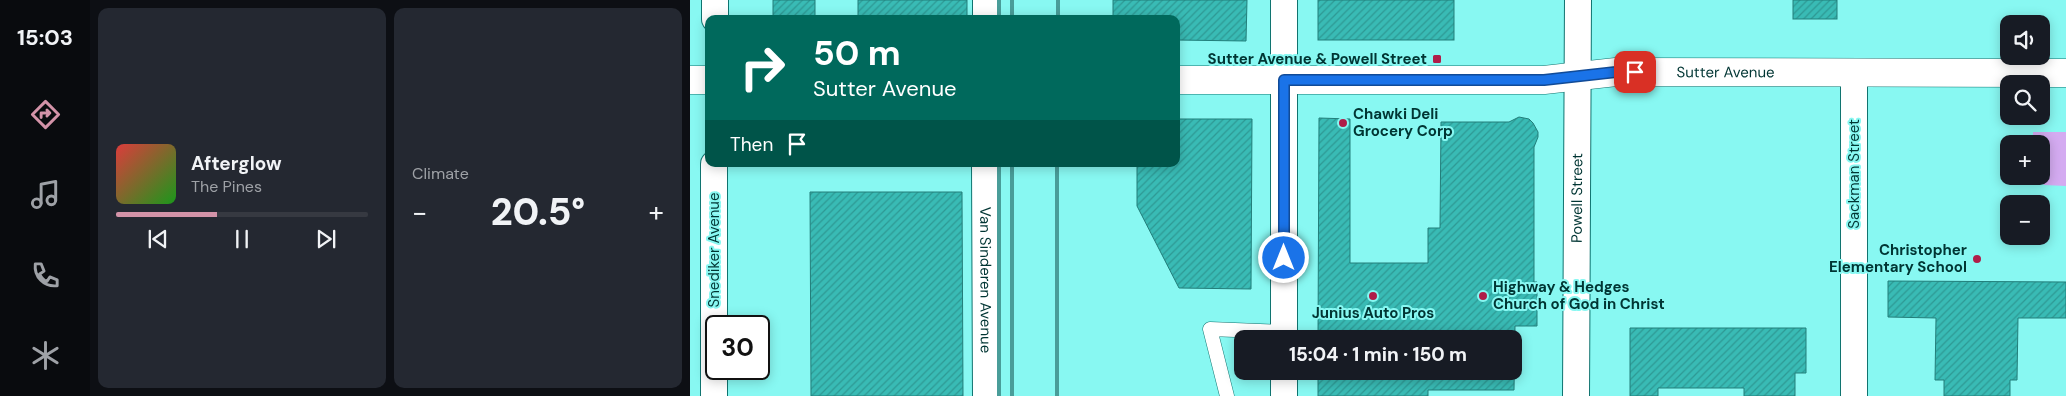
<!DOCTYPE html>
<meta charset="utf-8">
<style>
body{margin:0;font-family:"DM Sans",sans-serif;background:#242831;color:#f1f3f6;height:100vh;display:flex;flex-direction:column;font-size:19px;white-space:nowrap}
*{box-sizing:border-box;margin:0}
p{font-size:16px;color:#9ea1a6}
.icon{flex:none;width:28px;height:28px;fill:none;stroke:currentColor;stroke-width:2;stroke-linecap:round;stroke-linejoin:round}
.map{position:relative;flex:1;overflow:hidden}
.panel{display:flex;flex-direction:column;gap:8px;padding:8px;background:#0d0f14;width:600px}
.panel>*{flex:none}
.guide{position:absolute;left:15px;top:15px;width:475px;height:152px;border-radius:10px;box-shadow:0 2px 12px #0003;background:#00695c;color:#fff;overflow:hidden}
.tools{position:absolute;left:1310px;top:15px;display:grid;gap:10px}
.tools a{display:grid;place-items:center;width:50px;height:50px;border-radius:10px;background:#171b24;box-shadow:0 2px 12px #0003;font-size:25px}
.speed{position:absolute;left:15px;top:315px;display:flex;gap:10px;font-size:25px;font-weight:700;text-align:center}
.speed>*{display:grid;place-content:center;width:65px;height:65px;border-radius:50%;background:#171b24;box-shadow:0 2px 12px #0003;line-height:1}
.speed .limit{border:2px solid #111;border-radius:8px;background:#fff;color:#111}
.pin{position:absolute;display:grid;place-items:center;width:42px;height:42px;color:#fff;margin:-21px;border-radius:10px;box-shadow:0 2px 8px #0006}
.me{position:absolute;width:55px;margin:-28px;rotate:0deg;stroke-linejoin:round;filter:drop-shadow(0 0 4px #0008)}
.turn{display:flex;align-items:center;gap:18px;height:105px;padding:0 25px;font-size:22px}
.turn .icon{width:65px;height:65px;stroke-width:2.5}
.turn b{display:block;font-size:35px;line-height:42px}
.then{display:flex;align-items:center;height:48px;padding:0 25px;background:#0003;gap:10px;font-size:19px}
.big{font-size:38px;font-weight:800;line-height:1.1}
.panel .card{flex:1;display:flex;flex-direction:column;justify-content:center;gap:8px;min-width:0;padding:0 18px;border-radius:10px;background:#242831}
.song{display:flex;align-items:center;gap:15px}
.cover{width:60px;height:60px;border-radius:8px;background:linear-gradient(135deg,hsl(0 70% 55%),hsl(120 70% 35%))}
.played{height:5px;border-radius:2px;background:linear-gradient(90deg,#d393a8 40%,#363941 40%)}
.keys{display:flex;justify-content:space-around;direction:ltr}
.heat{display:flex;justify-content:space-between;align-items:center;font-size:28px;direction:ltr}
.panel .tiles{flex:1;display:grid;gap:8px;grid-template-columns:repeat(2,1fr)}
.trip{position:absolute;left:544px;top:330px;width:288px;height:50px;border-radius:10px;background:#171b24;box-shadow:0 2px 12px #0003;font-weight:800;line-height:50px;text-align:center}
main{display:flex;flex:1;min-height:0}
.menu{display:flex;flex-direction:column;width:90px;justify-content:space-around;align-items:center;background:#090b0e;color:#9ea1a6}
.menu .icon{width:35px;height:35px}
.menu .selected{color:#d393a8}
.menu b{font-size:22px;color:#f1f3f6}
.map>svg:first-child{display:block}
.park{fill:#d4abf1}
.building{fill:url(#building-hatch);stroke:#227e7a}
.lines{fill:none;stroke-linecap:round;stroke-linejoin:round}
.lane-casing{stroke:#107470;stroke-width:15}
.street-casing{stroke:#107470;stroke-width:28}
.secondary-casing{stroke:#107470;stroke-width:29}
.lane{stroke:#fff;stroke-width:14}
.street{stroke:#fff;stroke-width:26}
.secondary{stroke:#fff;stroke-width:28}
.rail{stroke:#499d99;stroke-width:4}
.route-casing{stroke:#114b97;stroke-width:12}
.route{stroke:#1a73e8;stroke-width:9}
.poi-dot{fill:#af1d49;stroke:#88f8f2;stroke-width:2}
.labels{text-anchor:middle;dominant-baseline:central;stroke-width:4;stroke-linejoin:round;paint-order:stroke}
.poi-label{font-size:15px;font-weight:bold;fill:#003533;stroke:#88f8f2;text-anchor:end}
.street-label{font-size:15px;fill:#003533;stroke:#88f8f2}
</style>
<main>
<nav class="menu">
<b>15:03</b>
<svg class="icon selected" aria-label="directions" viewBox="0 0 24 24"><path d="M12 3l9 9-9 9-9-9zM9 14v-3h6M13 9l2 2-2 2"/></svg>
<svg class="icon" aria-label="music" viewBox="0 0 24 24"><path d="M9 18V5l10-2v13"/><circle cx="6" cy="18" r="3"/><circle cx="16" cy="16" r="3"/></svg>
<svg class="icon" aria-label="phone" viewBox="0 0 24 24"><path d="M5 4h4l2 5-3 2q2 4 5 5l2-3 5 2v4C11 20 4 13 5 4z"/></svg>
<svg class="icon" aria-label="climate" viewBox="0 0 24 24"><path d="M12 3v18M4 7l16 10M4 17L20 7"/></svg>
</nav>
<section class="panel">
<div class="tiles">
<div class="card">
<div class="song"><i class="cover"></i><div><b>Afterglow</b><p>The Pines</p></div></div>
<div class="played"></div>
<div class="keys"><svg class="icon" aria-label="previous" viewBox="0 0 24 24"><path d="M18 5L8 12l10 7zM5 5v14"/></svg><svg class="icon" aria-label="pause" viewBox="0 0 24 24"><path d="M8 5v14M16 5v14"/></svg><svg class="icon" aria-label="next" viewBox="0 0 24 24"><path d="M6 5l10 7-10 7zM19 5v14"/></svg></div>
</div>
<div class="card"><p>Climate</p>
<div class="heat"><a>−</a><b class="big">20.5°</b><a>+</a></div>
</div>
</div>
</section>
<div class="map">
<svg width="1376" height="396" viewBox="0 0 1376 396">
<defs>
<pattern id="building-hatch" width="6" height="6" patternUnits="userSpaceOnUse" patternTransform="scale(1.25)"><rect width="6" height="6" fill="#39bbb5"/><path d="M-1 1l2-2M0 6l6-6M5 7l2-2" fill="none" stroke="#2e9994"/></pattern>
</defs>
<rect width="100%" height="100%" fill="#88f8f2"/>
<polygon class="park" points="1343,132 1376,132 1376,186 1354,185 1346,176 1351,176 1351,144 1343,144"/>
<g class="building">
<rect x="83" y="0" width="42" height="19"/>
<rect x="168" y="0" width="109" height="19"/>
<polygon points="423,0 557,0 556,41 486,40 486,19 423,19"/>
<rect x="628" y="0" width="136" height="40"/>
<rect x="1103" y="0" width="44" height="19"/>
<polygon points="829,117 839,119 843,123 848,132 848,137 844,147 844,282 847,282 847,326 825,326 824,390 738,390 738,396 628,396 628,371 822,371 822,339 628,339 629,118 660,119 660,263 738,263 738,228 750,228 751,122 819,122"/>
<polygon points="486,119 562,119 561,289 489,288 447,206 447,164 486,164"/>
<polygon points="120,192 272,192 273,396 121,396"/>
<polygon points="1198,281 1376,282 1376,318 1328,318 1327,380 1320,380 1320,396 1254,396 1254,380 1245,380 1246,318 1198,317"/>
<polygon points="940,328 1116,328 1116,373 1105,373 1105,396 1054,396 1054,388 968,388 968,396 940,396"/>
</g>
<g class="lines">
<defs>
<polyline id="lane" points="537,396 520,329 594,332"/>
<g id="street">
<polyline points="25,0 25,19"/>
<polyline points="296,0 296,19"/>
<polyline points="1164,73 1164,396"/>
<path id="s1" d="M295 164 296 396"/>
<polyline points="594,339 594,0"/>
<polyline points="24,396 24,164"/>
<polyline points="594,396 594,371"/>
<path id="s2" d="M886 396 888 0"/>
</g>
<g id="secondary">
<polyline points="0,80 19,80"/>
<path id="s3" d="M486 80H854L926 72 1376 73"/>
</g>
</defs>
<use href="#lane" class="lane-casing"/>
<use href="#street" class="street-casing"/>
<use href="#secondary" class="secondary-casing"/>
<use href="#lane" class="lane"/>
<use href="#street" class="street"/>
<use href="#secondary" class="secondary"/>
<g class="rail">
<polyline points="309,0 309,19"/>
<polyline points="322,0 322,19"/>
<polyline points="368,19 368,0"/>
<polyline points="309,164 309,396"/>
<polyline points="367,164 367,396"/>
<polyline points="322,396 322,164"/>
</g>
</g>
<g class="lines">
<defs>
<polyline id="route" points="594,258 594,80 854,80 926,72 945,72"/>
</defs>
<use href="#route" class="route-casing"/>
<use href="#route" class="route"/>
</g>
<g class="poi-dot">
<rect x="742" y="54" width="10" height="10" rx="2.5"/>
<circle cx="653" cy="123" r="5"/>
<circle cx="1287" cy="259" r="5"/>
<circle cx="683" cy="296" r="5"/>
<circle cx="793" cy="296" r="5"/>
</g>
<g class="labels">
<g class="poi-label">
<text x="737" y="59">Sutter Avenue &amp; Powell Street</text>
<text x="663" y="114" text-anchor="start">Chawki Deli<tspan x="663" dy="17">Grocery Corp</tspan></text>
<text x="1277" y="250">Christopher<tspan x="1277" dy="17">Elementary School</tspan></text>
<text x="803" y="287" text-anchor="start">Highway &amp; Hedges<tspan x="803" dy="17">Church of God in Christ</tspan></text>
<text x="683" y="313" text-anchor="middle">Junius Auto Pros</text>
</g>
<g class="street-label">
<text stroke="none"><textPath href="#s3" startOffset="550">Sutter Avenue</textPath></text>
<text transform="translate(1164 174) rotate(-90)">Sackman Street</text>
<text stroke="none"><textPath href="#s2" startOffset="198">Powell Street</textPath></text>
<text transform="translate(24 250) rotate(-90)">Snediker Avenue</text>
<text stroke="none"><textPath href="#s1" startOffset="116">Van Sinderen Avenue</textPath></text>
</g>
</g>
</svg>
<div class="tools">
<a><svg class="icon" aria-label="sound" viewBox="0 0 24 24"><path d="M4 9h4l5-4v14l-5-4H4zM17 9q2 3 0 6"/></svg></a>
<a><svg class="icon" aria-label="search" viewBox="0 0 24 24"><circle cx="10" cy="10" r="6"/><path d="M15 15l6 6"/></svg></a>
<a>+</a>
<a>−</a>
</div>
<div class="speed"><div class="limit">30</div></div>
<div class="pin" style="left:945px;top:72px;background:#d93025"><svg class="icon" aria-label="arrive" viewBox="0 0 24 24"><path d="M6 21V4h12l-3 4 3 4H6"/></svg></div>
<svg class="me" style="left:594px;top:258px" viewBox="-20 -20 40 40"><circle r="17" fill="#1a73e8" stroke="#fff" stroke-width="3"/><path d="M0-11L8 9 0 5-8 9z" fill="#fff"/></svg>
<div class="trip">15:04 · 1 min · 150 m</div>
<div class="guide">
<div class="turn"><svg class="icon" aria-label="right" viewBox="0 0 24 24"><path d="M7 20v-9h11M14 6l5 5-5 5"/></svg><div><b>50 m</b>Sutter Avenue</div></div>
<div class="then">Then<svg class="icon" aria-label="arrive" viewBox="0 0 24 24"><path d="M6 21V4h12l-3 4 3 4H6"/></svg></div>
</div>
</div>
</main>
